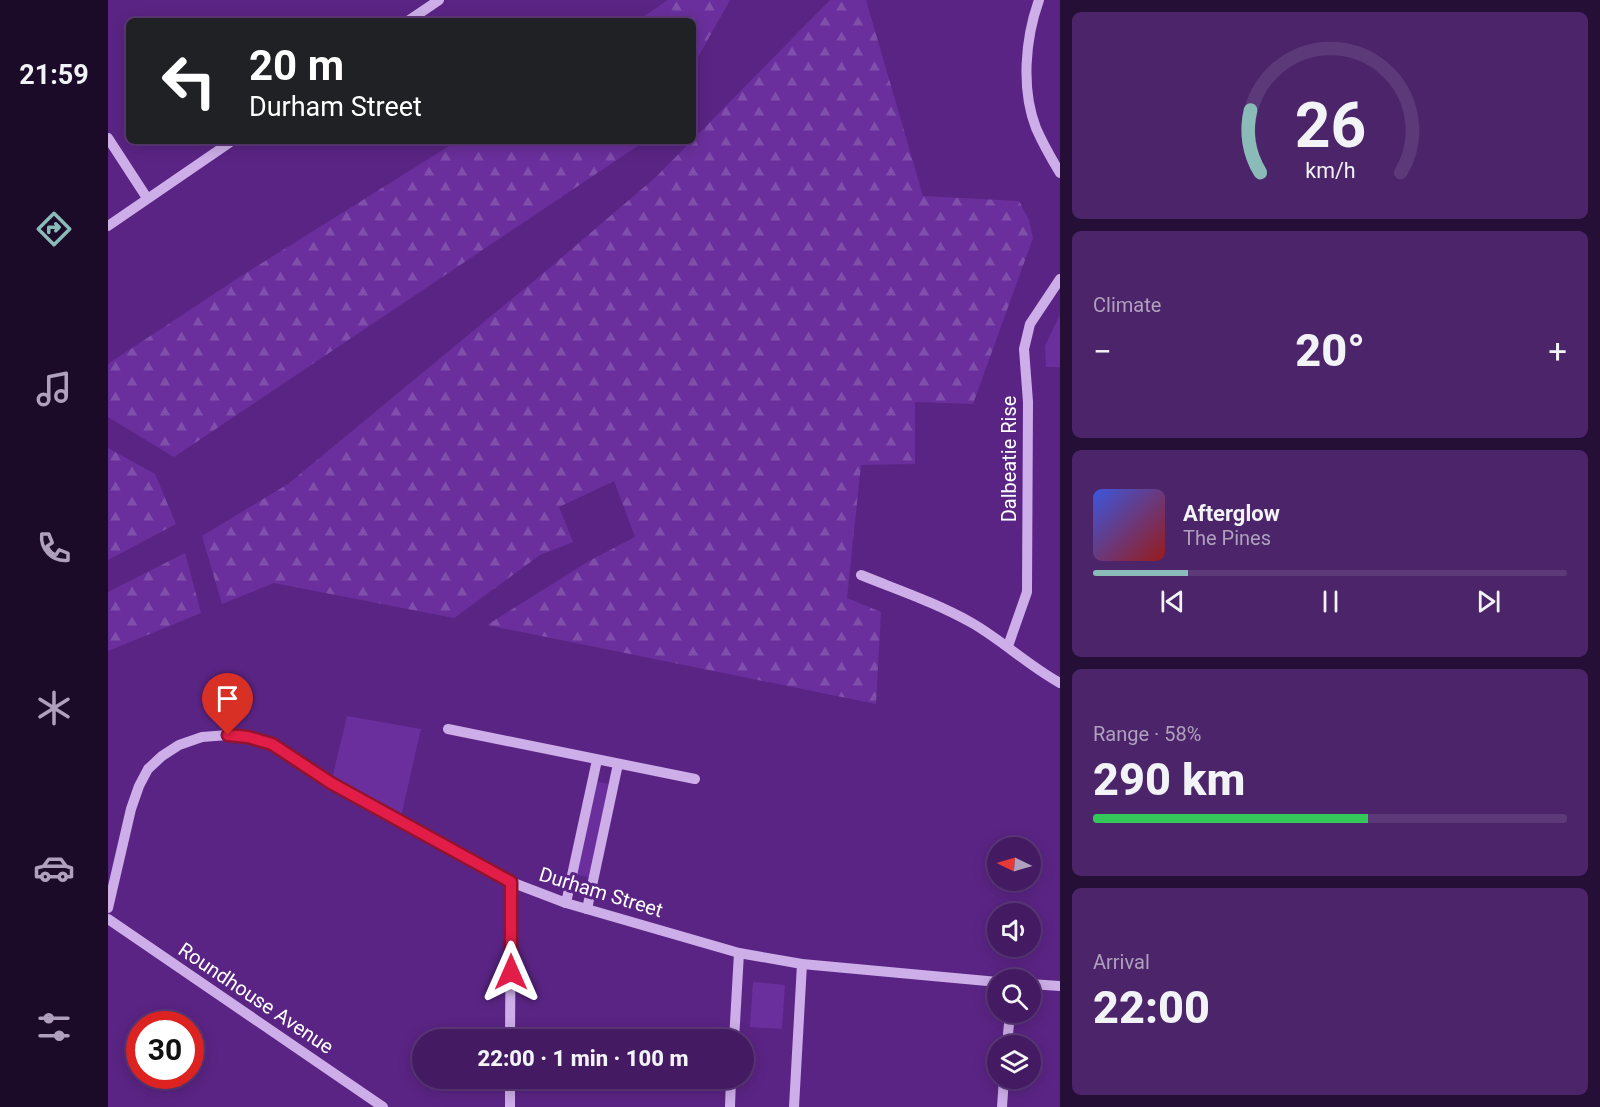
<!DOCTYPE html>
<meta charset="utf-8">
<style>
body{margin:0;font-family:Roboto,sans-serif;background:#4b2469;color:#f1f3f6;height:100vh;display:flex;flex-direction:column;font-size:22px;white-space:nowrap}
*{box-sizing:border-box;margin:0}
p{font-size:20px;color:#afa1be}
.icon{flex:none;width:33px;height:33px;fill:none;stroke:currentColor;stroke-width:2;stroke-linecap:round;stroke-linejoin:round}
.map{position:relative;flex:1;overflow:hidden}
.drawer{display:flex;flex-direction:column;gap:12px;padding:12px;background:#250f36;width:540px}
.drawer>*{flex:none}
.banner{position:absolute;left:18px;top:18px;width:570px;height:126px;border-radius:9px;box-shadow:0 3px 15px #0003,0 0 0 2px #5c3978;background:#202124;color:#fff;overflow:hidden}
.needle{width:39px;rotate:275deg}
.tools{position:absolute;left:879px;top:837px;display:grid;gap:12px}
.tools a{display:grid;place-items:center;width:54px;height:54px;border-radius:50%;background:#441b63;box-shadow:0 3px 15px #0003,0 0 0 2px #5c3978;font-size:30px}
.speed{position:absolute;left:18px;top:1011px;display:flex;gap:12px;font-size:30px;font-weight:700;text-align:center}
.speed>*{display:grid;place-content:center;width:78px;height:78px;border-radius:50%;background:#441b63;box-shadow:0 3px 15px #0003,0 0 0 2px #5c3978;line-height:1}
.speed .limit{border:9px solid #d22;background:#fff;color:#111}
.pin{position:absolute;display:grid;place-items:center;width:51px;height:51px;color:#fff;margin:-62px -26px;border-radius:50% 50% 50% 0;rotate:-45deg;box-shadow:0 0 6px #0007}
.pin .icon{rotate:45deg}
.me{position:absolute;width:66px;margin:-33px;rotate:0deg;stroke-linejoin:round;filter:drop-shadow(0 0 4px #0008)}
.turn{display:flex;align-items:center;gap:21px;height:126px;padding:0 24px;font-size:27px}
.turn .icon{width:78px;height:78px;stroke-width:2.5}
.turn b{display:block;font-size:42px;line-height:51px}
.big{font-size:45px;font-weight:800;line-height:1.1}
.drawer .card{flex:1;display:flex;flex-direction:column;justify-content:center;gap:9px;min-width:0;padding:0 21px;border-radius:9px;background:#4b2469}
.drawer .dial{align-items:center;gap:0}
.dial svg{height:156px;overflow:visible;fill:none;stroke:#5c3978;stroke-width:7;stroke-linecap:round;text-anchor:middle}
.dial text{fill:#f1f3f6;stroke:none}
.song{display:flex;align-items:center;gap:18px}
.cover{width:72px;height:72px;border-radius:9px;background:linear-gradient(135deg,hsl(230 70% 55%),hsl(0 70% 35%))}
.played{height:6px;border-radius:3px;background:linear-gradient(90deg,#8bbbb9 20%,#5c3978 20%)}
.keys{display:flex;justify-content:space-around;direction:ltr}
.heat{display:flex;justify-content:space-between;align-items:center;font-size:33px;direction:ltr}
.charge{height:9px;border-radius:4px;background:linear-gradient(90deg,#34c759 58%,#5c3978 0)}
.trip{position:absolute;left:304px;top:1029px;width:342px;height:60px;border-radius:30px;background:#441b63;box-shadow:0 3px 15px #0003,0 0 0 2px #5c3978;font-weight:800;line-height:60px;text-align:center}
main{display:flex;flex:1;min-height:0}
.tab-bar{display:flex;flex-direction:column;width:108px;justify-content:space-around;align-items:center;background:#1b0b28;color:#afa1be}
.tab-bar .icon{width:42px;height:42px}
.tab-bar .current{color:#8bbbb9}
.tab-bar b{font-size:27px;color:#f1f3f6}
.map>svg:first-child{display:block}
.grass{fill:#6a2f9c}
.forest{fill:url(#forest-firs)}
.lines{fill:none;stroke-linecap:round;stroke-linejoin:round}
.minor{stroke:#cdaee8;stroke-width:10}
.route-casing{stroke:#92132f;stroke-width:15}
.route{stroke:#e11d48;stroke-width:10}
.labels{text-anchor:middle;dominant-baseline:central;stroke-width:6;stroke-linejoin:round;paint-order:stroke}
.street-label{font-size:20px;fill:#fff;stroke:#5a2484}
</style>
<main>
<nav class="tab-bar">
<b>21:59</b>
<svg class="icon current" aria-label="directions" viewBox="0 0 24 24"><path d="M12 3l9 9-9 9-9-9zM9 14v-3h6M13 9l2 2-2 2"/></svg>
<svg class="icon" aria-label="music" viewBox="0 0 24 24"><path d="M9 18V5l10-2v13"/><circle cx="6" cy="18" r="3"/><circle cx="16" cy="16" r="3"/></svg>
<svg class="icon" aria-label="phone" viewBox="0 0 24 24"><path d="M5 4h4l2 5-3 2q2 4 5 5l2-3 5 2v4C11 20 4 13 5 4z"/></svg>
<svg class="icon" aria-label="climate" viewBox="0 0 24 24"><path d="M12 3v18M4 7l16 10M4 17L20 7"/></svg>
<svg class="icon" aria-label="car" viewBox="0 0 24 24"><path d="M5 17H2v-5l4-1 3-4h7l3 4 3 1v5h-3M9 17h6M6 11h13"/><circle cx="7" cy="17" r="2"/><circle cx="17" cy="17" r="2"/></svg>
<svg class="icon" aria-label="filters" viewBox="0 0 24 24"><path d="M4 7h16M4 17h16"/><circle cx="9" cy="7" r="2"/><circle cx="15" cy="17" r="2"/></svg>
</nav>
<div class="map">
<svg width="952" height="1107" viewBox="0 0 952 1107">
<defs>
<pattern id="forest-firs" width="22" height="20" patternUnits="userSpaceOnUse" patternTransform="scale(1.5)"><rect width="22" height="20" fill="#6a2f9c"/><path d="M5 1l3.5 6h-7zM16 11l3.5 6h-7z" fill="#804eab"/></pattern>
</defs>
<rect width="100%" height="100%" fill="#5a2484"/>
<g class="grass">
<polygon points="952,314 952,367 938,367 937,346"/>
<polygon points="239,716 313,729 292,821 223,783"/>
<polygon points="483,780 505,785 486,878 464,874"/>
<polygon points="645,982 677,985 674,1029 642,1027"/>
</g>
<g class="forest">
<polygon points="560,0 622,0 585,66 585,21 529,21"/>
<polygon points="722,0 758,0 815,196 911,201 921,220 925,238 865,404 807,402 807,464 753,465 739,598 773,612 768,704 379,625 481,561 527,537 506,481 451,507 465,542 432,555 346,618 166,583 114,604 94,536 180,484 445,265 549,176"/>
<polygon points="349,141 537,141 66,457 0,417 0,364 127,280"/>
<polygon points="0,448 47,474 68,524 0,560"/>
<polygon points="77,553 93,613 0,651 0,592"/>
</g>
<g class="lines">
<g class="minor">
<path d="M931 0C917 39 913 89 928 128 935 144 943 158 952 173"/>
<polyline points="300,21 331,0"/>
<polyline points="0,138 39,198"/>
<polyline points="0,226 124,141"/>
<path d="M753 575C790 590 829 603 864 623 895 641 921 666 952 683"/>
<polyline points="900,646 919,592 920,402 916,349 922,324 952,279"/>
<polyline points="340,729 587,779"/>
<polyline points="458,903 489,760"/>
<polyline points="0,908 23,809 31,786 40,769 54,756 71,745 94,737 120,735 140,737 164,744 223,783 403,882 458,903 631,953 694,964 890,982"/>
<polyline points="479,909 510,764"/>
<polyline points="0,919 275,1107"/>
<polyline points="922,984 952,986"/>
<polyline points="402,1040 403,882"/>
<polyline points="626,1040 631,953"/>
<polyline points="899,1046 902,1012"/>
<polyline points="402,1107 402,1078"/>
<polyline points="622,1107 623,1078"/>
<polyline points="686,1107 694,964"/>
<polyline points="894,1107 896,1078"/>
</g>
</g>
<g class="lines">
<defs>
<polyline id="route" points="120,735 140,737 164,744 223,783 403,882 403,972"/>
</defs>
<use href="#route" class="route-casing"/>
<use href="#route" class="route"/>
</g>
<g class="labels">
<g class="street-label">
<text transform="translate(901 459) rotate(-90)">Dalbeatie Rise</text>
<text transform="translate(493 892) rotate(17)">Durham Street</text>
<text transform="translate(148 998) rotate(34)">Roundhouse Avenue</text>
</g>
</g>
</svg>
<div class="tools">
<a><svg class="needle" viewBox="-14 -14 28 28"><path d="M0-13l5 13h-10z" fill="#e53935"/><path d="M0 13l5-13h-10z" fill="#afa1be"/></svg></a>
<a><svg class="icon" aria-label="sound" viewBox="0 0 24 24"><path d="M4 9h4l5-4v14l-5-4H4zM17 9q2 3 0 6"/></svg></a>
<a><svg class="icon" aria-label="search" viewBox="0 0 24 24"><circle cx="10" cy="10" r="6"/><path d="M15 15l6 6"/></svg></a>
<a><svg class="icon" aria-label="layers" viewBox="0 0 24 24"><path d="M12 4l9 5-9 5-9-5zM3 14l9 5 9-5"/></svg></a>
</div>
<div class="speed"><div class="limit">30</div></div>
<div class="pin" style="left:120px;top:735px;background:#d93025"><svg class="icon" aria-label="arrive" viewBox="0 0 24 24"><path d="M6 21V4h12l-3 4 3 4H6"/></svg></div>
<svg class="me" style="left:403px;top:972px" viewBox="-20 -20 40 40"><path d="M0-17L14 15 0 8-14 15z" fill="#e11d48" stroke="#fff" stroke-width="4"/></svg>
<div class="trip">22:00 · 1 min · 100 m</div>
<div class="banner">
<div class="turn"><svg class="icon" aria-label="left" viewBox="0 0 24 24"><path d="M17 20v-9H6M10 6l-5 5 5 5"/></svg><div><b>20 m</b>Durham Street</div></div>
</div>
</div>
<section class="drawer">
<div class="card dial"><svg viewBox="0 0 100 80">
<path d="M14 69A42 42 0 1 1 86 69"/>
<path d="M14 69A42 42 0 0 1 9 37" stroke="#8bbbb9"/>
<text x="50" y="56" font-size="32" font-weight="700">26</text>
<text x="50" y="72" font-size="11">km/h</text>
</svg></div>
<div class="card"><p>Climate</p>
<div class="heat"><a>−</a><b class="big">20°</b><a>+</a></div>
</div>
<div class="card">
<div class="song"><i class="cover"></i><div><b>Afterglow</b><p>The Pines</p></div></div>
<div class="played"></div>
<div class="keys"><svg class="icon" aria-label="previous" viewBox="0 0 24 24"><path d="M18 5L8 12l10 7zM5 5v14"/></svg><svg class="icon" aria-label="pause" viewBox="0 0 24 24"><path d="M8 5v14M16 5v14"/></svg><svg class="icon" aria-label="next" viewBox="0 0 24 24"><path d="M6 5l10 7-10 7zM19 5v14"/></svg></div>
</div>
<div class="card"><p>Range · 58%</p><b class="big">290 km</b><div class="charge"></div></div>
<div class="card"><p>Arrival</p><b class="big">22:00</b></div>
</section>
</main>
